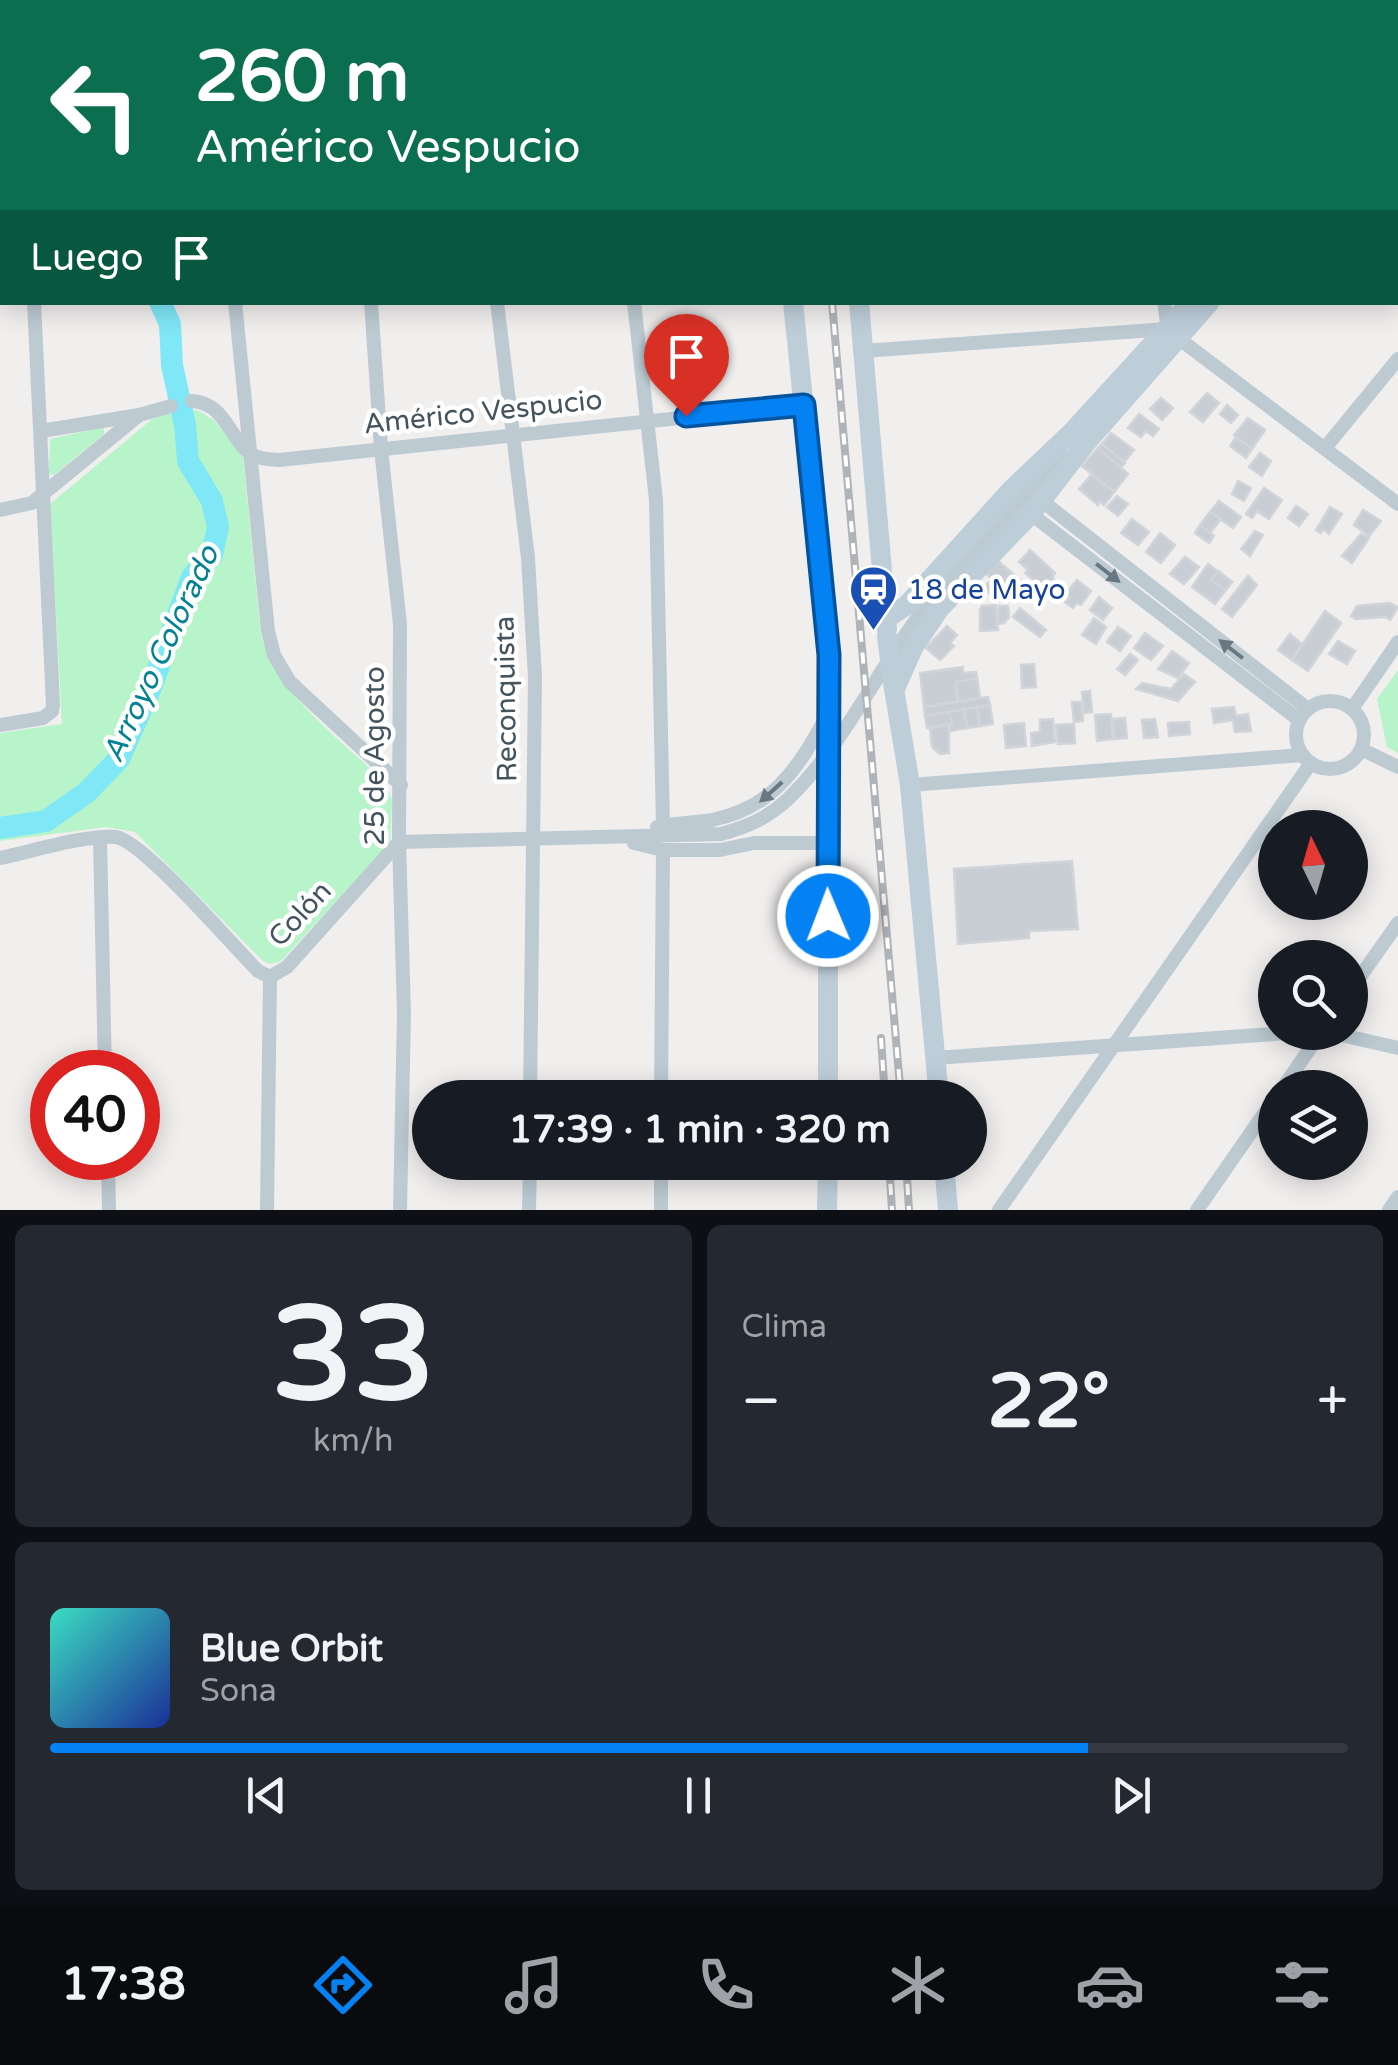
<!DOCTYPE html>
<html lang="es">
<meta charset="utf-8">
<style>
body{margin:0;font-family:"Varela Round",sans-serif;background:#242831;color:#f1f3f6;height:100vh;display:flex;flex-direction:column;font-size:38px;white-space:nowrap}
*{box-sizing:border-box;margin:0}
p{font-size:32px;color:#9ea1a6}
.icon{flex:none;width:55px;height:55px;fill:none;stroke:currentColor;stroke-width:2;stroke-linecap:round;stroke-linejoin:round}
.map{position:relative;height:1210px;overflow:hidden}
.details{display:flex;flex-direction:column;gap:15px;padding:15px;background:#0d0f14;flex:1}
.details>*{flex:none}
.guide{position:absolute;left:0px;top:0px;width:1400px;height:305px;box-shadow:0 5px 25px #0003;background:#0b6e4f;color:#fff;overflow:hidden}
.needle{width:65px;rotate:355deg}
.fabs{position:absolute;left:1258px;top:810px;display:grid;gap:20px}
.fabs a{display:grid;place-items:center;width:110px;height:110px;border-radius:50%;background:#171b24;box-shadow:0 5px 25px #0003;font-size:50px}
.speed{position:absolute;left:30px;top:1050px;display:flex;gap:20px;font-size:50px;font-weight:700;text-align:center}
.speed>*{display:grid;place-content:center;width:130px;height:130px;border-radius:50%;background:#171b24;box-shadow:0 5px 25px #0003;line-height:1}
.speed .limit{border:15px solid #d22;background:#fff;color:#111}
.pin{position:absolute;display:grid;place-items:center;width:85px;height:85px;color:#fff;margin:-102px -42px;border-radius:50% 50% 50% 0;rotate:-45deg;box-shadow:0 0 10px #0007}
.pin .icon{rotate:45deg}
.me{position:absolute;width:110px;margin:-55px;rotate:359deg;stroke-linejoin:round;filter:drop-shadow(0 0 8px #0008)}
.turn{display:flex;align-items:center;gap:35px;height:210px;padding:0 30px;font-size:45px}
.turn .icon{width:130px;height:130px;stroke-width:2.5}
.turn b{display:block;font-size:70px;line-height:85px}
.then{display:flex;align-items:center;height:95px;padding:0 30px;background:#0003;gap:20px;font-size:38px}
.big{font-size:75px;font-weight:700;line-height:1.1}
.details .widget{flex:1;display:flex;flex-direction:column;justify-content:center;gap:15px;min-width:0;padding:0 35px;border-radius:15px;background:#242831}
.details .dial{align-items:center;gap:0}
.dial b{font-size:130px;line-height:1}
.song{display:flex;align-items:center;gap:30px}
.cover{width:120px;height:120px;border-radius:15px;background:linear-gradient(135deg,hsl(170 70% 55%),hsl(230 70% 35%))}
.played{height:10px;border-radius:5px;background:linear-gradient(90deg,#0482f4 80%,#363941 80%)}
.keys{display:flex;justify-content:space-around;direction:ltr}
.heat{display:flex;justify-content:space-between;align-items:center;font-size:55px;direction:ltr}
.details .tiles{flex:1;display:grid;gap:15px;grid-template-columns:1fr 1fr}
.widget:last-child{grid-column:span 2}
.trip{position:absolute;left:412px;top:1080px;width:575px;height:100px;border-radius:50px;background:#171b24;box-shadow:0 5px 25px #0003;font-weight:700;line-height:100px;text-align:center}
.menu{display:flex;height:160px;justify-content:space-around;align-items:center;background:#090b0e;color:#9ea1a6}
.menu .icon{width:70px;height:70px}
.menu .on{color:#0482f4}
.menu b{font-size:45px;color:#f1f3f6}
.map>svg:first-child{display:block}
.green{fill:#b7f4c9}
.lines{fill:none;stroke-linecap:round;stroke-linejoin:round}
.river{stroke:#7fe7f6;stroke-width:22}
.building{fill:#c9ced4;stroke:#d1d5da;stroke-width:2.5}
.street{stroke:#bdcad2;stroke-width:14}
.secondary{stroke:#beced9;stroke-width:20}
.rail-casing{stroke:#afb4b9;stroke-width:8}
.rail{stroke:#fff;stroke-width:4;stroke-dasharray:11;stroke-linecap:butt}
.secondary-bridge{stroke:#beced9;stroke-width:20}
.oneway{fill:#687781}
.route-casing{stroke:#03549f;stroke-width:25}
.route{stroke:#0482f4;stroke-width:18}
.labels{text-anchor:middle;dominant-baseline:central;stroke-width:9;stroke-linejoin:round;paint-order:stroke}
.street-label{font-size:28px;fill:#44545e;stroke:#fff}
.transit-label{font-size:28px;fill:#164399;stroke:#fff;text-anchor:start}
.water-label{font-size:30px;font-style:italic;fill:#038293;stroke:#fff}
</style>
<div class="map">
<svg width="1398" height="1210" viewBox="0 0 1398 1210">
<rect width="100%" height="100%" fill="#f1eeee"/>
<g class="green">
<path d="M197 410 214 420 243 457 261 636C281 698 340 739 386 783L392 801 390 843 281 961 270 964 263 961 135 832 106 827 0 841V733L62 724 50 504 157 415Z"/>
<polygon points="104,427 104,434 54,475 49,474 50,439"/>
<polygon points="1398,670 1398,753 1387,747 1377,699"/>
</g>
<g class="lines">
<g class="river">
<polyline points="86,2 86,0"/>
<polyline points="0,828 46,821 86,793 119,759 152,685 192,577 212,555 218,527 212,501 188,461 185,425 172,365 170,324 160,302"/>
</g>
</g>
<g class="building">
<polygon points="1207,393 1219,403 1203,422 1190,412"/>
<polygon points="1161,398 1173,408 1162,420 1150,409"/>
<polygon points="1227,405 1238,415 1231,423 1220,414"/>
<polygon points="1139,414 1159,429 1153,436 1146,431 1141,437 1128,428"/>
<polygon points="1248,418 1265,430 1252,449 1234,435"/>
<polygon points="1111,433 1134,450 1124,462 1102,444"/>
<polygon points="1236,437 1252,449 1246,458 1230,446"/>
<polygon points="1102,444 1125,463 1120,468 1098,448"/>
<polygon points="1098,448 1128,474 1114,492 1082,466"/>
<polygon points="1260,453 1271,461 1262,476 1249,467"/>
<polygon points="1091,475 1114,492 1104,505 1100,501 1098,505 1079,489"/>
<polygon points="1238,481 1251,488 1244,501 1232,494"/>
<polygon points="1264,488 1282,500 1269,519 1257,511 1252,518 1246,514"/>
<polygon points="1117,496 1128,504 1118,516 1107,507"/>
<polygon points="1219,501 1241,517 1233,528 1210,512"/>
<polygon points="1296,506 1308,514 1299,526 1288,518"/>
<polygon points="1330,507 1342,514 1329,534 1323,529 1321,533 1316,530"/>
<polygon points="1363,510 1381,521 1369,536 1354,525"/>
<polygon points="1210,512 1221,519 1210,533 1200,525"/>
<polygon points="1132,519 1149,532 1138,545 1121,533"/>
<polygon points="1200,525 1214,536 1209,543 1195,533"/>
<polygon points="1255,531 1263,535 1250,556 1241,549"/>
<polygon points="1160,533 1175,545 1161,563 1146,552"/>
<polygon points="1361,534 1369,538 1352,563 1342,556"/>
<polygon points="1030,550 1055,573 1052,578 1065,587 1062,591 1057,586 1050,594 1025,573 1028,570 1019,562"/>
<polygon points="1185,557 1199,567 1184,584 1170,574"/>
<polygon points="998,561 1020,580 1008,593 986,574"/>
<polygon points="1208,564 1232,582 1215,604 1192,587"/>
<polygon points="1218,571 1232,582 1225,590 1211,580"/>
<polygon points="1248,576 1257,585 1232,617 1222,609"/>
<polygon points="1077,580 1091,591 1081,605 1077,603 1073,608 1065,602 1069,597 1065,594"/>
<polygon points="990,581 1005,594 1000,601 983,588"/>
<polygon points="1099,597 1112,608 1103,620 1090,610"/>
<polygon points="1389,603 1398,607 1390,620 1386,617 1356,619 1351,616 1357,606"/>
<polygon points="996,605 998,630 980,631 980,610 982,606"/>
<polygon points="999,606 1008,606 1009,617 1004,623 997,624"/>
<polygon points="1020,608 1046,630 1040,637 1013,617"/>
<polygon points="1325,611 1341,623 1308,671 1292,660"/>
<polygon points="1094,618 1106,627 1096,644 1082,635"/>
<polygon points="947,626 957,635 950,643 954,646 940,660 926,648"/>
<polygon points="1118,627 1131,636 1120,651 1107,642"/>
<polygon points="1145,633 1163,646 1151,660 1134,648"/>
<polygon points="1290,634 1302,644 1292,660 1278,650"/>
<polygon points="1338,641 1355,651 1347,664 1329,654"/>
<polygon points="1172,651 1189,663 1178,678 1158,669"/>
<polygon points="1130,654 1138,660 1125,675 1117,669"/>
<polygon points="1034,664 1036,687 1022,688 1021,665"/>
<polygon points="963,667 963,673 976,672 980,699 924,707 920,673"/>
<polygon points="1184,674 1195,682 1178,701 1136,689 1142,683 1171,689"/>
<polygon points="977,678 980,699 958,702 956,682"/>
<polygon points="1090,691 1092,712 1084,713 1082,692"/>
<polygon points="988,697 990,705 925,716 924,707"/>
<polygon points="1072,702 1081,702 1083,721 1074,722"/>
<polygon points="990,705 993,724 980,726 977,707"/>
<polygon points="977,707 980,726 967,728 964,709"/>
<polygon points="1234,707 1236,716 1248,714 1251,731 1235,732 1233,720 1214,723 1212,709"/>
<polygon points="964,709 967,728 950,731 949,724 952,724 949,712"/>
<polygon points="949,712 952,724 927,728 925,716"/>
<polygon points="1111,714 1113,739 1097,741 1095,715"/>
<polygon points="1125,718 1127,738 1115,739 1113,719"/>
<polygon points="1053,719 1055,742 1032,746 1031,733 1040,732 1040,720"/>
<polygon points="1155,719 1158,737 1144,738 1142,720"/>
<polygon points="1189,722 1190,734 1169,736 1168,723"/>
<polygon points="1024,723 1026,746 1006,748 1004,725"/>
<polygon points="949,724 949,753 940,754 932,747 930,728"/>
<polygon points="1074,724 1075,743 1058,744 1056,725"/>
<polygon points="1072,861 1078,929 1029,931 1029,938 958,944 954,869"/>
</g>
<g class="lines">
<g class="street">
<polyline points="19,0 19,2"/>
<polyline points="209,0 209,2"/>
<polyline points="331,0 332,2"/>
<polyline points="463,0 463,2"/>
<polyline points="601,0 601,2"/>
<polyline points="1137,0 1137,2"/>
<polyline points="1288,0 1288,2"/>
<polyline points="537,2 558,0"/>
<polyline points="0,74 2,74"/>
<polyline points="235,302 268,631 274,655 290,682 401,785"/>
<polyline points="371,302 381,449 400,624 399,842 404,1013 400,1210"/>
<polyline points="497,302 528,558 535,677 530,1098"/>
<polyline points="634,302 656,500 663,826"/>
<polyline points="1164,302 1168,329 1178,338 1398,504"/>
<polyline points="863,351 1167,329"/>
<path d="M192 401C223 403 227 432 247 451 256 459 268 459 279 460L804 405"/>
<polyline points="41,431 139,415 171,406"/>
<polyline points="1325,448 1398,359"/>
<polyline points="1042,501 1308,709"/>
<polyline points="0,510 32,503 139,415"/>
<polyline points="1031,514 1299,720"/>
<circle cx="1330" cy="735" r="34"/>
<polyline points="1352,709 1398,642"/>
<polyline points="0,725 43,718 52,711 53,705 34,302"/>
<polyline points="1361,749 1398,767"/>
<polyline points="910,785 1303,755"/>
<path d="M657 827C675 823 694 823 712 820 772 808 797 770 825 719"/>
<polyline points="100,838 105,1072"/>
<polyline points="634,843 663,850 720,850 754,843 827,843"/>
<path d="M0 858C30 852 88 834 116 837 143 841 233 946 258 971L270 977"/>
<path d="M270 977 287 967 399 842 721 834C747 827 768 818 788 799 842 747 876 673 921 613 964 556 1023 511 1060 451"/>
<polyline points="1350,991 1398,923"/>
<polyline points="1328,1032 1398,1048"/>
<polyline points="935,1058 1302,1032"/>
<polyline points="1283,1088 1321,1032"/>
<polyline points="661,1098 663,850"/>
<polyline points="108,1158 109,1210"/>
<polyline points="267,1210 270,977"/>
<polyline points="529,1210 530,1162"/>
<polyline points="661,1210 661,1162"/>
<polyline points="999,1210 1311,763"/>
<polyline points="1197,1210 1275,1098"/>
<polyline points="1389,1210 1398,1197"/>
</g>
<g class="secondary">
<polyline points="760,0 760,2"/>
<polyline points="839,0 839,2"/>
<polyline points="1398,77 1398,76"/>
<polyline points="1398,96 1398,95"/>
<polyline points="793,302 829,655 827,728"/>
<polyline points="859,302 887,629"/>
<polyline points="886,619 907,605 1012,489 1072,432 1191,302"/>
<polyline points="892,677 910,785 939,1098"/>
<polyline points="895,689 913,648 940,608 1031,514 1086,443 1210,302"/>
<polyline points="828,1098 828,773"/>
<polyline points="944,1162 948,1210"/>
<polyline points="827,1210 828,1162"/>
</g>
<defs>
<g id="rail">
<polyline points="801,0 801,2"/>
<polyline points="832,302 901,1098"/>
<polyline points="881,1038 885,1098"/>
<polyline points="889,1162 892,1210"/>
<polyline points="906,1162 909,1210"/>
</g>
</defs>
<use href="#rail" class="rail-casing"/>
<use href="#rail" class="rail"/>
<g class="secondary-bridge">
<polyline points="887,636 892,676"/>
<polyline points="827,728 828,773"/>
</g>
</g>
<defs><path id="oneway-solid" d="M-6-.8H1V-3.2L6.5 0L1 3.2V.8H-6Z" transform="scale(2.5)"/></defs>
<g class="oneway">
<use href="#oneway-solid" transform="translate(1108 573) rotate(38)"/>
<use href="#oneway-solid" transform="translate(1231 649) rotate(-142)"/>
<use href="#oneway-solid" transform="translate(771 792) rotate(138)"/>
</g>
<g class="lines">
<defs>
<polyline id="route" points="686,416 804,405 829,655 828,916"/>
</defs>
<use href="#route" class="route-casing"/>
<use href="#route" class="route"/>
</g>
<defs>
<symbol id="station-pin" viewBox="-11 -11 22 30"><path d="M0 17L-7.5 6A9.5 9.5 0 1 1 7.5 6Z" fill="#1a4fb4" stroke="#fff"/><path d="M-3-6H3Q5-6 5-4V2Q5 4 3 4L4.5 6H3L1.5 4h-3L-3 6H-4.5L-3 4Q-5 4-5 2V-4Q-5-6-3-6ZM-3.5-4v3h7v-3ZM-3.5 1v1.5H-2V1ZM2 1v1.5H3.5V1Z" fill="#fff"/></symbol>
</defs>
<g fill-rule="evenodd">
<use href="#station-pin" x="846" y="562" width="55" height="75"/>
</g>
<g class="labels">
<g class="street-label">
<text transform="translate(483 412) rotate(-6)">Américo Vespucio</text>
<text transform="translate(506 699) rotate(-91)">Reconquista</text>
<text transform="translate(375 756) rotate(-90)">25 de Agosto</text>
<text transform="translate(300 914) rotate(-47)">Colón</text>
</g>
<g class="transit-label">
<text x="908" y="590">18 de Mayo</text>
</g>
<g class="water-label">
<text transform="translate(161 654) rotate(-65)">Arroyo Colorado</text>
</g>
</g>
</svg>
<div class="fabs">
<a><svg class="needle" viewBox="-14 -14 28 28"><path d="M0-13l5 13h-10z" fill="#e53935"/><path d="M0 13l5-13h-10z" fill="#9ea1a6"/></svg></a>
<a><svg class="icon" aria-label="search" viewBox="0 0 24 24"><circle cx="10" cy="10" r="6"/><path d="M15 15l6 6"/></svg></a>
<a><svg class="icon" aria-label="layers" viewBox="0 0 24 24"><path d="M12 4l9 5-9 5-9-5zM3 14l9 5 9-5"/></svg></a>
</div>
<div class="speed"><div class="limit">40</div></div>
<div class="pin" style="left:686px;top:416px;background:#d93025"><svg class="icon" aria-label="arrive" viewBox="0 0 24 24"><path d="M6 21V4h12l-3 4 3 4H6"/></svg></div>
<svg class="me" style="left:828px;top:916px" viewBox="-20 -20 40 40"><circle r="17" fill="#0482f4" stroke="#fff" stroke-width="3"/><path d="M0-11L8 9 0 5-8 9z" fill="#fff"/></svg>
<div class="trip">17:39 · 1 min · 320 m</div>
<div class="guide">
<div class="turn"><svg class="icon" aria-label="left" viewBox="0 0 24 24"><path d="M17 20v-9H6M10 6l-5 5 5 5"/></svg><div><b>260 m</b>Américo Vespucio</div></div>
<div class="then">Luego<svg class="icon" aria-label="arrive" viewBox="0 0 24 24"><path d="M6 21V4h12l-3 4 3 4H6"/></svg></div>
</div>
</div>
<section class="details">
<div class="tiles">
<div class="widget dial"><b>33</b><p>km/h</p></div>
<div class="widget"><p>Clima</p>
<div class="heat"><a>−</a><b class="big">22°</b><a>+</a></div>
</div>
<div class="widget">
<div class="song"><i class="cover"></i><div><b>Blue Orbit</b><p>Sona</p></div></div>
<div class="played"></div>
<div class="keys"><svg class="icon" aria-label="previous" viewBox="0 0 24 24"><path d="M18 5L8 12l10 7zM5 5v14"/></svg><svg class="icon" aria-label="pause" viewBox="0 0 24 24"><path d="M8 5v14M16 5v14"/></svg><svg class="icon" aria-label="next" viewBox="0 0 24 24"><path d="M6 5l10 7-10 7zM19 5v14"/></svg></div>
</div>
</div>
</section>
<nav class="menu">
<b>17:38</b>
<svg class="icon on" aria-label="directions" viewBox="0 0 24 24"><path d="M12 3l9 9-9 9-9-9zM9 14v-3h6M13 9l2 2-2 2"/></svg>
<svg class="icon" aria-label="music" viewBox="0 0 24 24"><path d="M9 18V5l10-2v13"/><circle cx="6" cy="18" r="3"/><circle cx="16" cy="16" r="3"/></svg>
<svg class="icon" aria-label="phone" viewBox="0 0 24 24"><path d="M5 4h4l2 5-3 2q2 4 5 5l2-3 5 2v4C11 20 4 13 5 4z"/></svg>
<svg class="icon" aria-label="climate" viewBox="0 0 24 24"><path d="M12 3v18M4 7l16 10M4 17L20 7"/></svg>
<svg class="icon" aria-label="car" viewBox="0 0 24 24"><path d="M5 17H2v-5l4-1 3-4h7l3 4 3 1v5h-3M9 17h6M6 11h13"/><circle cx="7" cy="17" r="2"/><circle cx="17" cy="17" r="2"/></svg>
<svg class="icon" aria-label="filters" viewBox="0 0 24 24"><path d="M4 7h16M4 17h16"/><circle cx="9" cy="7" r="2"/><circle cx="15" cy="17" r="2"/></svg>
</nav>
